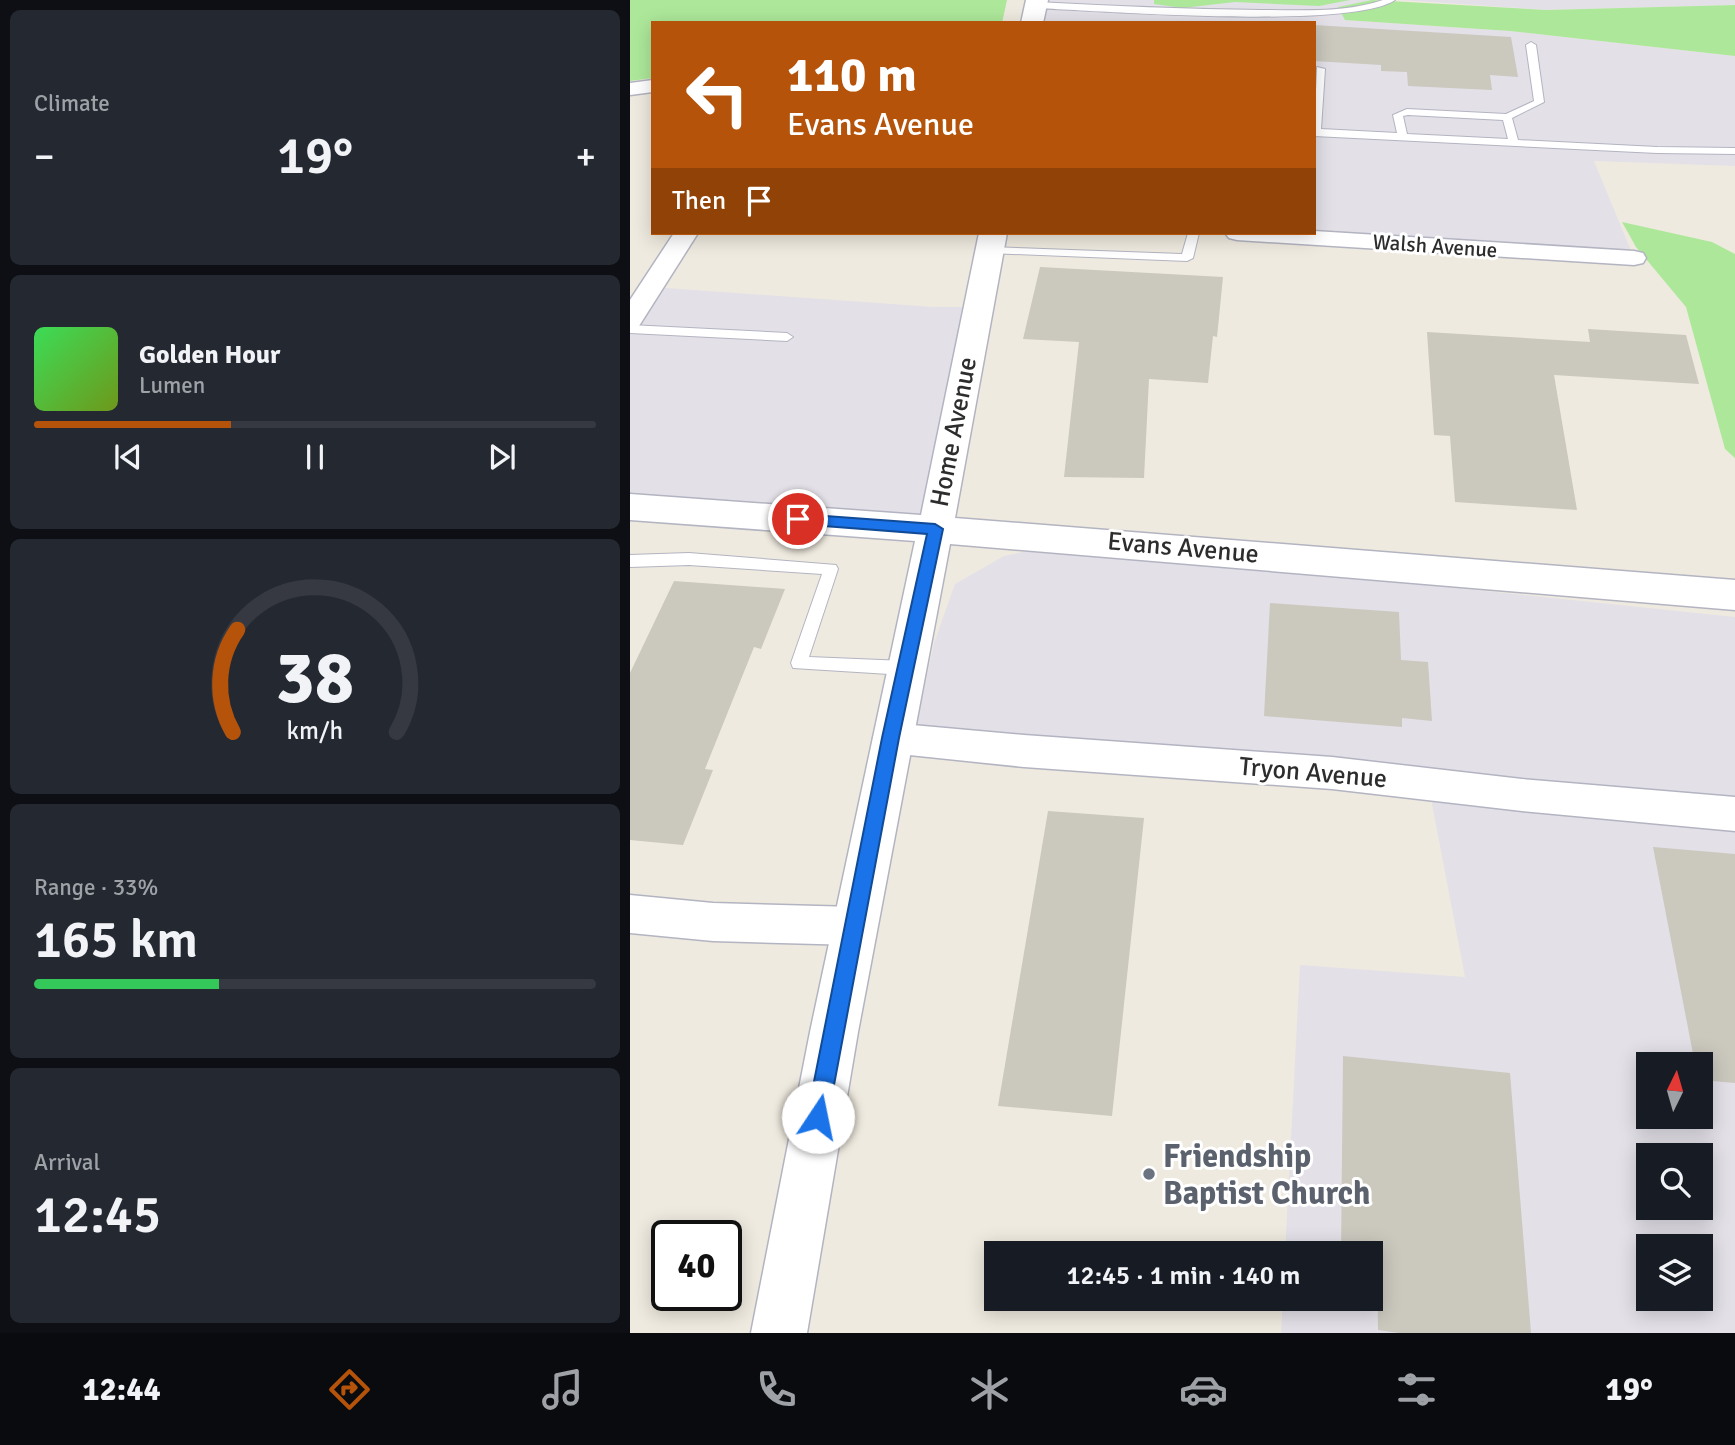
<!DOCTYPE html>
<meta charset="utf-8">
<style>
body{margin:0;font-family:Signika,sans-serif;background:#242831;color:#f1f3f6;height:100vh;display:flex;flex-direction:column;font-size:26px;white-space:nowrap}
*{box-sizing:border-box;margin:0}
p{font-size:23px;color:#9ea1a6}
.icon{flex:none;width:38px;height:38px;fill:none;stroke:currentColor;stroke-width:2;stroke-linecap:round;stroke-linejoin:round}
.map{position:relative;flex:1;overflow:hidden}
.panel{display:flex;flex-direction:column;gap:10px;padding:10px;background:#0d0f14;width:630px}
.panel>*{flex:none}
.banner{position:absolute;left:21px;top:21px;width:665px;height:214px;border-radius:0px;box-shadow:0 4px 18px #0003;background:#b45309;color:#fff;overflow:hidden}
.needle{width:46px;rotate:5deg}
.buttons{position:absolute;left:1006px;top:1052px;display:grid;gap:14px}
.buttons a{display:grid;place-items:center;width:77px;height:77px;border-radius:0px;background:#171b24;box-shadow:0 4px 18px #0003;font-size:35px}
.speed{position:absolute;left:21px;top:1220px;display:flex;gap:14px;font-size:35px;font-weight:700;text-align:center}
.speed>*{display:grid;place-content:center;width:91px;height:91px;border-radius:50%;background:#171b24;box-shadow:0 4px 18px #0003;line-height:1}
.speed .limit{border:4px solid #111;border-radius:10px;background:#fff;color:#111}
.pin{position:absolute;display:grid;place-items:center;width:60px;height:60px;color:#fff;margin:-30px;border:4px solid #fff;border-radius:50%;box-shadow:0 2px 7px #0007}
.me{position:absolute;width:77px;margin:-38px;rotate:11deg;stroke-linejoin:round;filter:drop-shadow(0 0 5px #0008)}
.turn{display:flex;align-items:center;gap:24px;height:147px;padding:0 21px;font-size:32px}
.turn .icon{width:91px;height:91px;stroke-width:2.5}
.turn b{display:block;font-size:49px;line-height:60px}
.then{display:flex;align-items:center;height:66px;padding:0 21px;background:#0003;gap:14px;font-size:26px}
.big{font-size:52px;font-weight:600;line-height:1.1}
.panel .tile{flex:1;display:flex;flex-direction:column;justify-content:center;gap:10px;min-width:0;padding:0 24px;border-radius:10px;background:#242831}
.panel .dial{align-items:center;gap:0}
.dial svg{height:182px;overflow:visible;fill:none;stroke:#363941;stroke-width:7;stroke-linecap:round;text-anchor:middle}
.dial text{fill:#f1f3f6;stroke:none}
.song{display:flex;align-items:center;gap:21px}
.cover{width:84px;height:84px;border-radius:10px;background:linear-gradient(135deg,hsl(130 70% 55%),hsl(80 70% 35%))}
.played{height:7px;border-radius:4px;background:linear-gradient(90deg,#b45309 35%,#363941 35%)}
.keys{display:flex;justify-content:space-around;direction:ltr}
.heat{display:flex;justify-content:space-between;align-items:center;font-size:38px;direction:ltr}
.charge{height:10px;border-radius:5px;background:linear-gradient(90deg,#34c759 33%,#363941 0)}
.trip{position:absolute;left:354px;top:1241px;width:399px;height:70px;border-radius:0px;background:#171b24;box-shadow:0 4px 18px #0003;font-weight:600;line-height:70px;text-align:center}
.menu{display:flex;height:112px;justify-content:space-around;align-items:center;background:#090b0e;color:#9ea1a6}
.menu .icon{width:49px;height:49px}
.menu .active{color:#b45309}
.menu b{font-size:32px;color:#f1f3f6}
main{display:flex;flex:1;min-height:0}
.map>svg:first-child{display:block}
.industrial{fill:#e3e0e8;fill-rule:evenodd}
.green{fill:#ade89a}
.building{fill:#cbc8be}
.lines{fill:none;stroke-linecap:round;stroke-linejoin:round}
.lane-casing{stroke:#b3b4c1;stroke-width:2}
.street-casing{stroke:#b3b4c1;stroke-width:3}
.secondary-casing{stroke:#b3b4c1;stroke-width:3}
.lane{fill:#fff;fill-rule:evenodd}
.street{fill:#fff;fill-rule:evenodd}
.secondary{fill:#fff;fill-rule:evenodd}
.route{fill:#1a73e8;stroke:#114b97;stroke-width:2}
.worship-dot{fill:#6b7280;stroke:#fff;stroke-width:2.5}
.labels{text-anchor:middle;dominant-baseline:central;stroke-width:6;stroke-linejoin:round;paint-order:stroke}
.far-street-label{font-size:21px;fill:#2d2d2d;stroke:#fff}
.street-label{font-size:26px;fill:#2d2d2d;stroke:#fff}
.near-worship-label{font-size:32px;font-weight:bold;fill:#5b616d;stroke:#fff;text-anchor:start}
</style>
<main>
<section class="panel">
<div class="tile"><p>Climate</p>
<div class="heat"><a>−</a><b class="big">19°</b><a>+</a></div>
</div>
<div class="tile">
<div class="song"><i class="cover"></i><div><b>Golden Hour</b><p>Lumen</p></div></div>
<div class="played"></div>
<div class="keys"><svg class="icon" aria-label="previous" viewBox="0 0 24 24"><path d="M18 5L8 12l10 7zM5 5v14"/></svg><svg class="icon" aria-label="pause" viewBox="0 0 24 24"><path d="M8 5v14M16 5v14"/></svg><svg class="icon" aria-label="next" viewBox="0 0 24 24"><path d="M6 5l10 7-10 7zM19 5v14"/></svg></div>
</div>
<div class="tile dial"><svg viewBox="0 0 100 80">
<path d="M14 69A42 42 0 1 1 86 69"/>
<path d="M14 69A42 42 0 0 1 16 24" stroke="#b45309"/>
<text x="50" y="56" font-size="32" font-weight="700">38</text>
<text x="50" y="72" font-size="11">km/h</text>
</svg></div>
<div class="tile"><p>Range · 33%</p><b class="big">165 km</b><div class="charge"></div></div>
<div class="tile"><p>Arrival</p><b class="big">12:45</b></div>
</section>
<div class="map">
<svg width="1105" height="1333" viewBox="0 0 1105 1333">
<rect width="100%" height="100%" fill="#efeadf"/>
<g class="industrial">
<polygon points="407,0 742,0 709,7 716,20 880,31 1105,56 1105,166 964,161 1004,258 684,233 684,23 402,23"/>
<polygon points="772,0 1105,0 1105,5 916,10"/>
<polygon points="22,287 304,307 347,307 305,529 0,507 0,320"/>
<path d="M423 546 1105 617V1333H651L653 1299 740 1298V1253H655L670 965 835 977 802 804 806 772 285 731 304 643 325 584 374 556ZM1018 1064H1071V1116H1018ZM1018 1155H1071V1208H1018ZM1018 1246H1071V1298H1018Z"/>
</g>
<g class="green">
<polygon points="0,0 377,0 372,23 23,23 23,78 0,81"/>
<polygon points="524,0 720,0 689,6 605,2 553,8 524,4"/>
<polygon points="742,0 916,10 1105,5 1105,56 880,31 715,20 708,7"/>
<polygon points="992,222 1082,242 1105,254 1105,458 1095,449 1056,307 1006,247"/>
</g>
<g class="building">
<polygon points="684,25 881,37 888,77 860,75 862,90 778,86 777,72 751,71 751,65 684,61"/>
<polygon points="410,267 593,277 587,337 583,336 578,383 519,379 514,478 434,477 449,342 393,339"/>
<polygon points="958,329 1056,335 1069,384 924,375 947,510 825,502 820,436 804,435 797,332 960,342"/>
<polygon points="44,581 155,589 131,649 124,647 75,769 83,770 53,845 0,840 0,673"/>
<polygon points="640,603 769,612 771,660 798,662 802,721 772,718 772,727 634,716"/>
<polygon points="418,811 514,818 482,1116 368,1106"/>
<polygon points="1023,847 1105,854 1105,1083 1071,1080 1071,1064 1065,1064"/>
<polygon points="713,1056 880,1073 901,1333 769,1333 748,1330 747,1268 740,1267 740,1253 711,1253"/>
</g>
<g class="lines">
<defs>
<g id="lane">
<path d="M753 0H765C721 30 471 11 406 8L402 5 406 2C481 6 556 9 631 10 670 10 715 13 753 0Z"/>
<path d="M901 42 906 45 914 102 882 118 888 140 1027 147 1105 148V154L1027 153 684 136 687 67 695 69 691 129 767 133 763 115 777 109 876 114 904 101 896 45ZM778 115 873 120 878 139 777 134 773 116Z"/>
<polygon points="558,233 569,233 563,258 557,261 359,253 353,250 359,247 552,254"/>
<polygon points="0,325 157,333 163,337 157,341 0,333"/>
<polygon points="59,553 206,565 208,569 179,657 275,661 281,663 283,668 281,673 275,675 163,668 161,663 192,574 59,565 0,567 0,555"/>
</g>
<g id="street">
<polygon points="23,80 23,92 0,95 0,83"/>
<polygon points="684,231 1004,251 1013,253 1016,258 1013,263 1004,265 607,240 599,238 595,233"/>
<polygon points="44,233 68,233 9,326 0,328 0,300"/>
<polygon points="260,723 394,735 702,757 892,779 1105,797 1105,831 892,811 702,789 394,767 260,753 248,749 243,738 248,727"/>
<polygon points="0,895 83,903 225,907 239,912 245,926 239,940 225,945 83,941 0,933"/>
</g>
<g id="secondary">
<polygon points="396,0 418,0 413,23 391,23"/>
<polygon points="349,233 377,233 325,518 1105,580 1105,610 320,544 228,1032 177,1333 121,1333 180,1032 285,541 0,520 0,494 291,515"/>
</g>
</defs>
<use href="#lane" class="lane-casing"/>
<use href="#street" class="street-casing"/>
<use href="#secondary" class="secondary-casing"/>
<use href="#lane" class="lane"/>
<use href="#street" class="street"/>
<use href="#secondary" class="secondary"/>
</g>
<polygon class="route" points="168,514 305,524 313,529 269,738 198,1117 195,1124 188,1127 180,1124 177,1117 252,738 297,534 168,524 160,519"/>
<circle class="worship-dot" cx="519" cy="1174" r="7"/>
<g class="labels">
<g class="far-street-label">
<text transform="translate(805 246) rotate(4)">Walsh Avenue</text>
</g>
<g class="street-label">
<text transform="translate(324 432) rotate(-79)">Home Avenue</text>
<text transform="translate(553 548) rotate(5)">Evans Avenue</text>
<text transform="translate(683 773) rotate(5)">Tryon Avenue</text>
</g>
<g class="near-worship-label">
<text x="533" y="1156">Friendship<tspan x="533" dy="37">Baptist Church</tspan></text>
</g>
</g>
</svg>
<div class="buttons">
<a><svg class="needle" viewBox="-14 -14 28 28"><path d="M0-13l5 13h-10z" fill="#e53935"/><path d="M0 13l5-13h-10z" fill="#9ea1a6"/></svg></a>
<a><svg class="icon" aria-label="search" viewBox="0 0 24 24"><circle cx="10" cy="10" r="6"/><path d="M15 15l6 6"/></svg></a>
<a><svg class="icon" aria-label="layers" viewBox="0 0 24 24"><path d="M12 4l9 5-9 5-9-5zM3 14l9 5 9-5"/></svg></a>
</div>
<div class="speed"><div class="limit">40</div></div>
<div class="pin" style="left:168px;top:519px;background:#d93025"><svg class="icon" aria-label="arrive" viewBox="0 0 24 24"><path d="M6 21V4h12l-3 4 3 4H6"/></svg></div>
<svg class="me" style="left:188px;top:1117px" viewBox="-20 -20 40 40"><circle r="19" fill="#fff"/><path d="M0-13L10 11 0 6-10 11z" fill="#1a73e8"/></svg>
<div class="trip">12:45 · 1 min · 140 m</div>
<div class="banner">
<div class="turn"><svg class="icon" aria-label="left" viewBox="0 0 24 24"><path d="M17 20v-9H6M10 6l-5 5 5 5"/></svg><div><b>110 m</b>Evans Avenue</div></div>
<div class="then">Then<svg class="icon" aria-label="arrive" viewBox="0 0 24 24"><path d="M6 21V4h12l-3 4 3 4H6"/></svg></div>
</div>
</div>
</main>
<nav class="menu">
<b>12:44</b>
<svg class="icon active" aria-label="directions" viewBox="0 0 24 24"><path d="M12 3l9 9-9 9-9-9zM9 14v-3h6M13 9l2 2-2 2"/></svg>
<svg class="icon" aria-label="music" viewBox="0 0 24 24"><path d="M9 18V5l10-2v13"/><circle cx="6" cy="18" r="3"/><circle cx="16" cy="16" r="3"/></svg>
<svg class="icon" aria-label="phone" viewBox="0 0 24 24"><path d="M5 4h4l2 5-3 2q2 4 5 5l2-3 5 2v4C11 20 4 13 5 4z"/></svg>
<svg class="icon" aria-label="climate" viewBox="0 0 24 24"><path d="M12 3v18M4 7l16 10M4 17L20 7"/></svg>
<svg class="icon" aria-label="car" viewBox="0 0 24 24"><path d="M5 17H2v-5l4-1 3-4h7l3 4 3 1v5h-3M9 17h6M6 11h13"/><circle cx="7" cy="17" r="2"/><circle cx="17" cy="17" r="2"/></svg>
<svg class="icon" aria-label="filters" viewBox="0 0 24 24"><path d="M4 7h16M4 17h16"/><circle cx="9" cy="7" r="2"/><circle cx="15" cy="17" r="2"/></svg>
<b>19°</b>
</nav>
